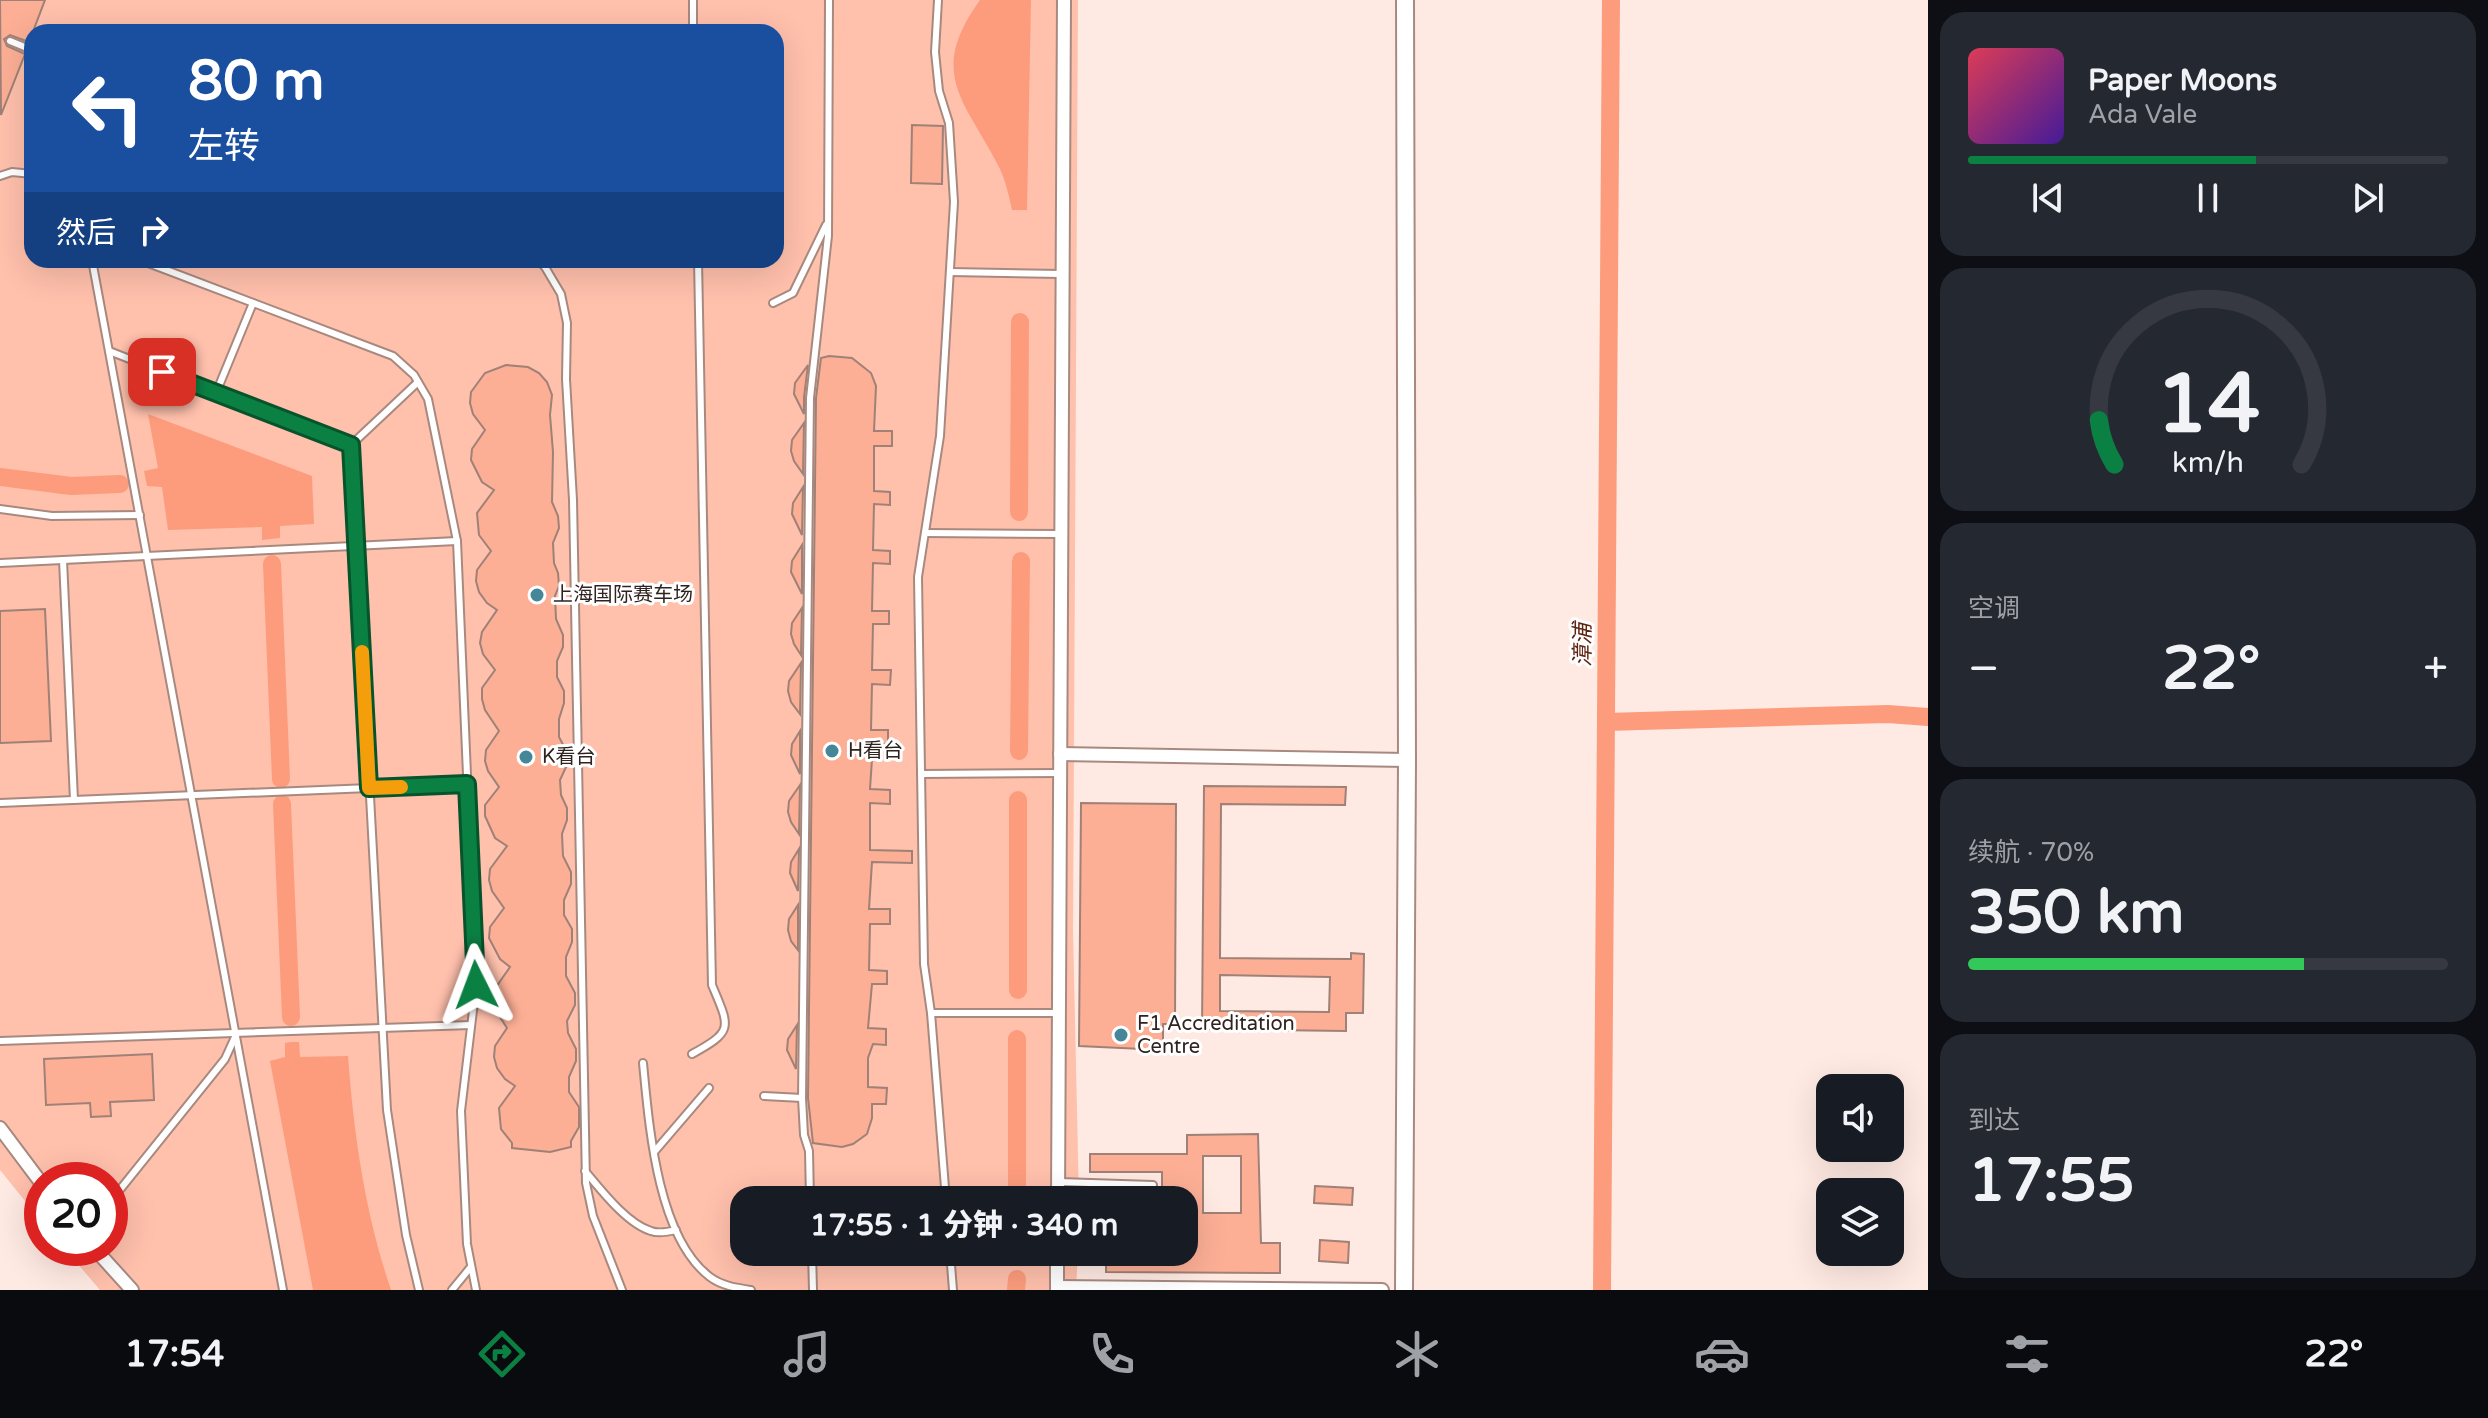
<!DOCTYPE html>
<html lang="zh">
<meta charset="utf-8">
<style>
body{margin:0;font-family:"Varela Round","Noto Sans SC",sans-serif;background:#242831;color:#f1f3f6;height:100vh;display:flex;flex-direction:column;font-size:30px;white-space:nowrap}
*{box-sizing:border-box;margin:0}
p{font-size:26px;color:#9ea1a6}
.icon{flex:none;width:44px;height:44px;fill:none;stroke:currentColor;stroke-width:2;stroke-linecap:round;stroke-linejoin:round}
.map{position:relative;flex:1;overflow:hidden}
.side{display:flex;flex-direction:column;gap:12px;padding:12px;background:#0d0f14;width:560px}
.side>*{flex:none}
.banner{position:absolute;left:24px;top:24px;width:760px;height:244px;border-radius:24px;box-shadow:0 8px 32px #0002;background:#1a4fa0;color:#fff;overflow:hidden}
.buttons{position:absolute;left:1816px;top:1074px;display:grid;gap:16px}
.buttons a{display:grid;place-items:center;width:88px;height:88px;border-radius:16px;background:#171b24;box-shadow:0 8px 32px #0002;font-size:40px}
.speed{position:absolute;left:24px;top:1162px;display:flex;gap:16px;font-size:40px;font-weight:700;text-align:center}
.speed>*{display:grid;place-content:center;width:104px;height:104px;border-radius:50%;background:#171b24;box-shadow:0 8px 32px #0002;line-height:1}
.speed .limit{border:12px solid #d22;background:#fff;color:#111}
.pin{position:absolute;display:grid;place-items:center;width:68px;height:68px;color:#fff;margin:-34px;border-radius:16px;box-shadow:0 4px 12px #0006}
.me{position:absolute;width:88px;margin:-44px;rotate:357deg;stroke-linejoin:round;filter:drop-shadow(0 0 6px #0008)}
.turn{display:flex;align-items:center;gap:28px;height:168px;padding:0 32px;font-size:36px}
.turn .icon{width:104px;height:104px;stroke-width:2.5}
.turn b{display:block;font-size:56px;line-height:68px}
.then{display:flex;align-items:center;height:76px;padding:0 32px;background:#0003;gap:16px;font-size:30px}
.big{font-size:60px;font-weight:800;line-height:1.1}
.side .card{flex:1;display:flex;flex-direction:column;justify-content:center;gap:12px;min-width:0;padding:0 28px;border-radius:24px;background:#242831}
.side .dial{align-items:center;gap:0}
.dial svg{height:208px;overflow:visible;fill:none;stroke:#363941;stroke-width:7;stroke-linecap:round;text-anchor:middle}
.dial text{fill:#f1f3f6;stroke:none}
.song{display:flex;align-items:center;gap:24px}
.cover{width:96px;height:96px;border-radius:12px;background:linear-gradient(135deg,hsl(350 70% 55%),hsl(260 70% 35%))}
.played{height:8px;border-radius:4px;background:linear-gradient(90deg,#0b8043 60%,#363941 60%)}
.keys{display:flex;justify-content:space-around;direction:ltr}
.heat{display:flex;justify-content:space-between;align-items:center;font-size:44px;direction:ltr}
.charge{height:12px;border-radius:6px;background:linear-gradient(90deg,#34c759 70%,#363941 0)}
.trip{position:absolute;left:730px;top:1186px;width:468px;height:80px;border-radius:24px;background:#171b24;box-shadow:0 8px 32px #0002;font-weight:800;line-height:80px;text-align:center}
.tab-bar{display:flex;height:128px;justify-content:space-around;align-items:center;background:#090b0e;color:#9ea1a6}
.tab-bar .icon{width:56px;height:56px}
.tab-bar .active{color:#0b8043}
.tab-bar b{font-size:36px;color:#f1f3f6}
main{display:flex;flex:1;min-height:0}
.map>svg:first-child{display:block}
.green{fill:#ffc0ac;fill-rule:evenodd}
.water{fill:#fc9c7d}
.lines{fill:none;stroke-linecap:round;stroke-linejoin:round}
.canal{stroke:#fc9c7d;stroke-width:18}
.building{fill:#fcaf95;stroke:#9f8177;stroke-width:2;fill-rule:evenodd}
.service-casing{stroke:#a8897f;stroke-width:10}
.minor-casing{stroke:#a8897f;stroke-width:16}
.tertiary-casing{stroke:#a8897f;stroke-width:20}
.service{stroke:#fff;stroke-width:6}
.minor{stroke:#fff;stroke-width:12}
.tertiary{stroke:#fff;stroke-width:16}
.route-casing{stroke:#07532c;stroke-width:20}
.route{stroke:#0b8043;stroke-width:14}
.slow{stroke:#f59e0b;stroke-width:14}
.poi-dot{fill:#458698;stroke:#fff;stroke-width:3}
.labels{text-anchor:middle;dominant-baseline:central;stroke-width:6;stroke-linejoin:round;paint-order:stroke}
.poi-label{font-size:20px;fill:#2f231f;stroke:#fff;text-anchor:start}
.water-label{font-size:22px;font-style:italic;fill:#5f2410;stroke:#fff}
</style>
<main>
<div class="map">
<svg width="1928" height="1290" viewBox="0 0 1928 1290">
<rect width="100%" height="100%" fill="#ffeae3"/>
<path class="green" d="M0 0H1078L1073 930 1079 1200H744V1252H1078L1076 1290H100L64 1248H110V1180H42V1222L0 1170ZM32 32H776V260H32Z"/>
<g class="water">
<path d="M980 0H1031L1027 210H1012C1009 196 1006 182 1000 169 966 101 926 75 980 0Z"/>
<polygon points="148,414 312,476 314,524 280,526 280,538 262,540 262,527 168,530 162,487 147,486 144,471 158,468"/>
<path d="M291 1042H299L300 1057 348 1056C354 1136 365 1213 391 1290H313L270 1061 285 1057V1043Z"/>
</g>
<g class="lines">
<g class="canal">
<polyline points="0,477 71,486 120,484"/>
<polyline points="1019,512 1020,322"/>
<polyline points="272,564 281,779"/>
<polyline points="1606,722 1888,714 1928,717"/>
<polyline points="1019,751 1021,561"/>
<polyline points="282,804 291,1017"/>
<polyline points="1018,990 1018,800"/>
<polyline points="1017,1200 1017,1039"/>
<polyline points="1016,1290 1017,1279"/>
<polyline points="1602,1290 1611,0"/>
</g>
</g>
<g class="building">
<polygon points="0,0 45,0 29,42 10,35 4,39 7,46 25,54 1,115"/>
<polygon points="912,125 943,126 942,184 911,183"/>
<polygon points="829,356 852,358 871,373 876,386 874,431 892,431 892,446 874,446 874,491 890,492 890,505 874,504 873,550 890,551 890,564 873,563 872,611 889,611 889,624 873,624 872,670 891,670 890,685 872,684 871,730 888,730 888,744 873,744 870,789 890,790 890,804 870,803 870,850 912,851 912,863 872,862 869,909 890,909 890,924 870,924 869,970 887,971 887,984 872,984 868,1028 886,1029 886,1045 873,1044 868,1058 868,1087 887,1088 886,1104 872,1104 872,1118 867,1134 853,1144 842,1147 813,1143 808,1098 816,398 821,358"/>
<polygon points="506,365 528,367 539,373 547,382 552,395 550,415 553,452 552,502 558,516 559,528 553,543 554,563 558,573 559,586 555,596 556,619 563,635 563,647 557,661 557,677 564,691 564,703 559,719 559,737 567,752 567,765 560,780 561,795 567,808 567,820 562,834 563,856 571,872 571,884 564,900 564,915 572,929 572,942 566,957 566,976 575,993 575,1005 567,1021 568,1033 576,1049 576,1061 569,1077 569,1092 579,1107 579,1127 571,1141 571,1147 550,1152 512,1148 512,1143 501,1129 499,1108 515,1086 505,1079 497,1068 494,1057 495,1046 507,1028 496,1011 494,990 510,967 500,959 489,938 490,927 504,908 492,891 489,880 490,869 507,846 495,838 485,816 485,805 499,787 488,771 485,761 486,750 499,731 485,710 482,699 482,688 495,670 483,654 480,643 482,632 497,610 487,603 479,592 476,581 477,570 491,551 479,535 477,513 494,490 482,482 471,460 472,449 485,430 473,414 470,403 471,392 485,373"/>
<polygon points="808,365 804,397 804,414 794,394 795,383"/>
<polygon points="804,423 803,474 794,461 791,451 792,440"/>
<polygon points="803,487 802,535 792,514 793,503"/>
<polygon points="802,545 802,594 791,572 792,561"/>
<polygon points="802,608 801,655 794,644 791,634 792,623"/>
<polygon points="45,609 51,741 0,743 0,611"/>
<polygon points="801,663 800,714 791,702 788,691 789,681"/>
<polygon points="800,731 800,774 791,755 792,744"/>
<polygon points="800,785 799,834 791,822 788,812 789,801"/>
<path d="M1204 786 1346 787 1345 805 1221 804 1220 958 1351 959V953L1364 954 1363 1013H1346V1031L1202 1029ZM1220 975 1330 977 1329 1012 1220 1011Z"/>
<polygon points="1081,803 1176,804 1175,1024 1163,1024 1163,1050 1079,1046"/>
<polygon points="799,849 798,891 790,873 791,862"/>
<polygon points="798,905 798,950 791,941 788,930 789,919"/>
<polygon points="797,1025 796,1069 787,1050 788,1039"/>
<polygon points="152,1054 154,1100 110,1102 111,1116 91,1117 90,1103 46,1105 44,1059"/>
<path d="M1258 1134 1261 1243H1280V1273L1106 1272V1252H1184V1200H1162V1172H1090V1154H1187V1135ZM1203 1156H1241V1213H1203Z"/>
<polygon points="1315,1186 1353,1188 1352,1205 1314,1203"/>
<polygon points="1320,1240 1349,1242 1348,1263 1319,1261"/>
</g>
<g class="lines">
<defs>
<g id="service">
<polyline points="693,0 693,32"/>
<polyline points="938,0 935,52 939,91 949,123 954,202 940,436 918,577 924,964 931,1013 946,1200"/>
<polyline points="10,41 32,50"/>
<polyline points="0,176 12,172 32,174"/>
<polyline points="92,260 283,1290"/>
<polyline points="140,260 393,356 414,375 428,399 457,541 476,985 461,1111 467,1244 476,1290"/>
<polyline points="538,260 545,267 561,294 567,323 566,379 573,500 586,1183 593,1216 622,1290"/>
<polyline points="950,272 1061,274"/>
<polyline points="773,303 793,293 826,225"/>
<polyline points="109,351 351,445 387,1110 406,1235 419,1290"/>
<polyline points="216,393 253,303"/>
<polyline points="351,445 418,382"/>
<polyline points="0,509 52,516 140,515"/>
<polyline points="925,533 1061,534"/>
<polyline points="63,560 74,800"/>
<polyline points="0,563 457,541"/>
<polyline points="921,774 1060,773"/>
<polyline points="0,803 467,784"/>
<polyline points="931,1013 1059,1013"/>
<polyline points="0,1041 471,1025"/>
<path d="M692 1054C734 1031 730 1028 712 985L698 260"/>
<path d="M643 1063C649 1125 657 1237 710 1277 722 1286 737 1288 751 1290"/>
<polyline points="764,1096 802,1098"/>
<polyline points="655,1151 709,1088"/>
<path d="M585 1171C601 1190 627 1224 651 1231 659 1234 668 1232 676 1230"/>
<polyline points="1059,1182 1153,1185"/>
<polyline points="810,1200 809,1151 804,1135 802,1098 810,398 828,236 829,0"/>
<polyline points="110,1202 225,1059 235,1037"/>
<polyline points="812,1252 813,1290"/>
<polyline points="950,1252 953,1290"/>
<polyline points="452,1290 470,1268"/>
</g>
<g id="minor">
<polyline points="1060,754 1407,760"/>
<polyline points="0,1128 42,1184"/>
<polyline points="1058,1200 1064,0"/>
<polyline points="94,1248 132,1290"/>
<polyline points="1057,1287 1382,1290"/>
<polyline points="1057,1290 1057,1252"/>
</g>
<polyline id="tertiary" points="1404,1290 1407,760 1405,0"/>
</defs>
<use href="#service" class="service-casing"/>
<use href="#minor" class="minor-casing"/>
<use href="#tertiary" class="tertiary-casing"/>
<use href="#service" class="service"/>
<use href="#minor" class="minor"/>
<use href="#tertiary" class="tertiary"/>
</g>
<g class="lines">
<defs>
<polyline id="route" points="162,372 351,445 369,788 467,784 476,985"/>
</defs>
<use href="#route" class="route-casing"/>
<use href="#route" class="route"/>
<polyline class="slow" points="362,652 369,788 401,787"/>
</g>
<g class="poi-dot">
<circle cx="537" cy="595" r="8"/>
<circle cx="832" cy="751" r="8"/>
<circle cx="526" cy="757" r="8"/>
<circle cx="1121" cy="1035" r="8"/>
</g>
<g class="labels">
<g class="poi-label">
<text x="553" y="595">上海国际赛车场</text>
<text x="848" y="751">H看台</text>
<text x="542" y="757">K看台</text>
<text x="1137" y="1024">F1 Accreditation<tspan x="1137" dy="23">Centre</tspan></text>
</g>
<g class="water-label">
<text transform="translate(1583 645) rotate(-90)">漳浦</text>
</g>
</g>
</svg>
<div class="buttons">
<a><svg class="icon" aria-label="sound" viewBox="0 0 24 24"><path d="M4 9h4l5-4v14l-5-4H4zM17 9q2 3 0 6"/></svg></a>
<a><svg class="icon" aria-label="layers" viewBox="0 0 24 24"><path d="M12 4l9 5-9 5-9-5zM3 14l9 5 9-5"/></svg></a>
</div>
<div class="speed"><div class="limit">20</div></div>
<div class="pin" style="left:162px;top:372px;background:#d93025"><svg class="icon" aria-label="arrive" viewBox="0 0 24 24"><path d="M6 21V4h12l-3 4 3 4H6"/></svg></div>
<svg class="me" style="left:476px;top:985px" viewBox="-20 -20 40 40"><path d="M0-17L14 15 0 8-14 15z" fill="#0b8043" stroke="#fff" stroke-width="4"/></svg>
<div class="trip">17:55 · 1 分钟 · 340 m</div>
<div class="banner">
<div class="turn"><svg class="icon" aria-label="left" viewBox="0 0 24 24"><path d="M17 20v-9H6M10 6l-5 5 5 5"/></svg><div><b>80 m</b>左转</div></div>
<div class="then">然后<svg class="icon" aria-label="right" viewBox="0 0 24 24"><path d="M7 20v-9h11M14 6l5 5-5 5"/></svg></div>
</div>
</div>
<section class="side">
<div class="card">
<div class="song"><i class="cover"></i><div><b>Paper Moons</b><p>Ada Vale</p></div></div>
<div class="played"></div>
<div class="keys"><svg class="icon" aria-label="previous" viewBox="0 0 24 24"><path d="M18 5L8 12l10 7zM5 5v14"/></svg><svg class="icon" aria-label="pause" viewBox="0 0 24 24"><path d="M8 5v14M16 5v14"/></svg><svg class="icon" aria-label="next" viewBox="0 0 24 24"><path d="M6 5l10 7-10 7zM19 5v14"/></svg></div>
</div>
<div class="card dial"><svg viewBox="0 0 100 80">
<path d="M14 69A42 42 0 1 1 86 69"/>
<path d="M14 69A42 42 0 0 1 8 52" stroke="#0b8043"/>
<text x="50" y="56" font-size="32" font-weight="700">14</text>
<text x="50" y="72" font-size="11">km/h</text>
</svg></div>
<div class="card"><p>空调</p>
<div class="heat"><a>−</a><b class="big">22°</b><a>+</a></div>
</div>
<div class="card"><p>续航 · 70%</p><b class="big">350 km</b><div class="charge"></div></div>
<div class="card"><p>到达</p><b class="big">17:55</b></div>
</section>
</main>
<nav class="tab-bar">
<b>17:54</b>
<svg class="icon active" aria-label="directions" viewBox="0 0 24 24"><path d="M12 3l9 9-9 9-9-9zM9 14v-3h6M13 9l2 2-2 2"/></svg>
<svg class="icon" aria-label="music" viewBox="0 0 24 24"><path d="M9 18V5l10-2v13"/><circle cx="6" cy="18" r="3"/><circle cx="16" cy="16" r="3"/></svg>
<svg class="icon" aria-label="phone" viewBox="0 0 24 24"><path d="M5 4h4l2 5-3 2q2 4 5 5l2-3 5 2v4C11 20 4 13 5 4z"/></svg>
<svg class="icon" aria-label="climate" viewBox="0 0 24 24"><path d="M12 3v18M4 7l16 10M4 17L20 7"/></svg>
<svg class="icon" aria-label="car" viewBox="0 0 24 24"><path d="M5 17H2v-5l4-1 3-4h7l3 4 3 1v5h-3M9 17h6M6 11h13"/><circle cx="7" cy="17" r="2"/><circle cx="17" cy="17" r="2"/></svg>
<svg class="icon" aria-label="filters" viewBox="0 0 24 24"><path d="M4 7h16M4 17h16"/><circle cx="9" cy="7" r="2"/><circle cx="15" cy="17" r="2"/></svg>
<b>22°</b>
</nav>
